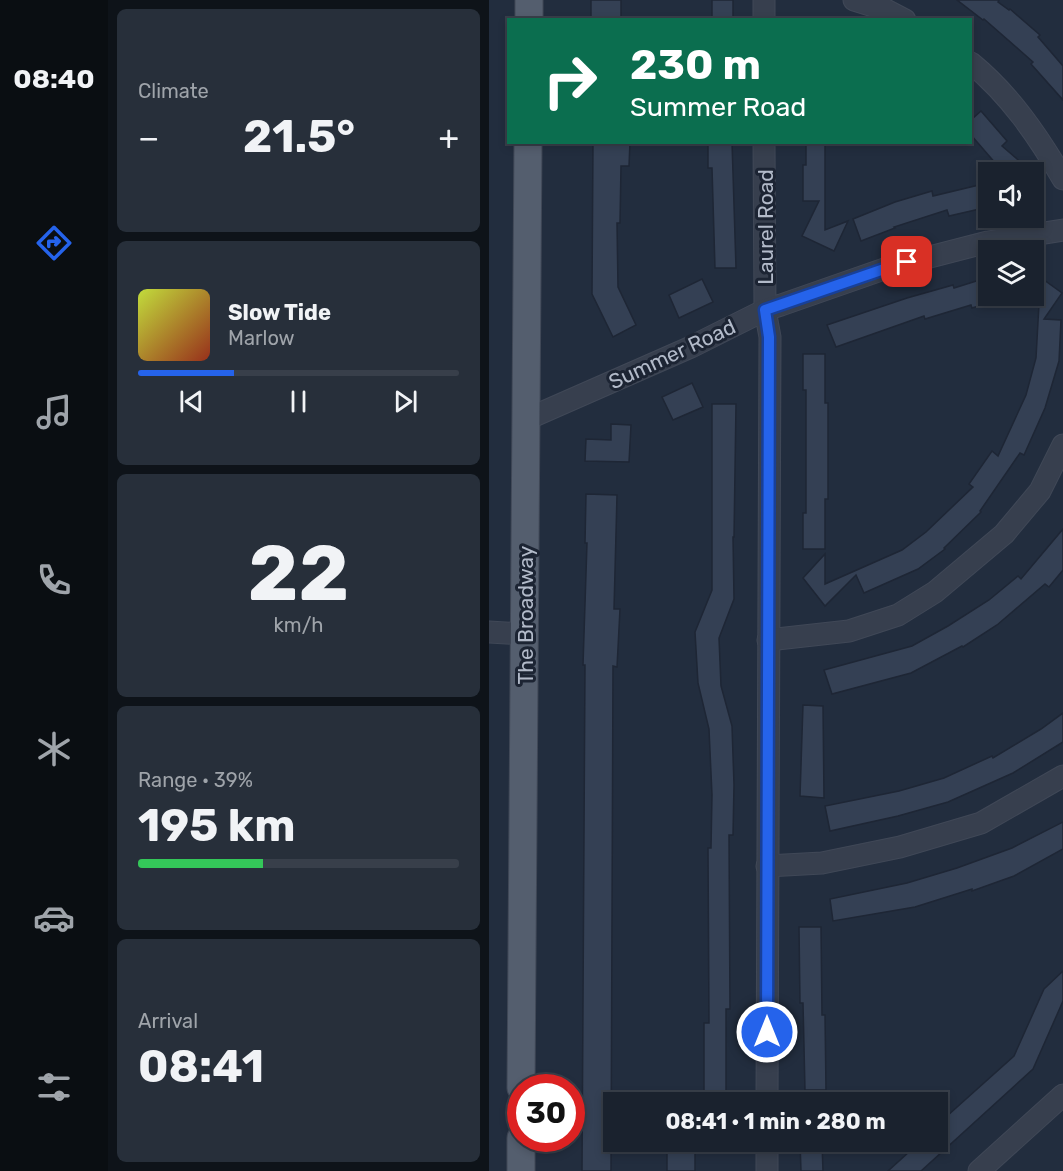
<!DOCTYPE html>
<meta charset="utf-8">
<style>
body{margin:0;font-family:Rubik,sans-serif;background:#272f3a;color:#f1f3f6;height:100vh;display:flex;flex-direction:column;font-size:22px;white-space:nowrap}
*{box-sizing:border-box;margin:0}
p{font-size:20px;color:#9fa4aa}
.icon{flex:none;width:33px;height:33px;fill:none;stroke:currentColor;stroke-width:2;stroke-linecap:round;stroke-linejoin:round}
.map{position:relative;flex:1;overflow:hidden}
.side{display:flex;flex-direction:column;gap:9px;padding:9px;background:#0e1319;width:381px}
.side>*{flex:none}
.top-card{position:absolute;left:18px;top:18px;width:465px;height:126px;border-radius:0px;box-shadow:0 3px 9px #0003,0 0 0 2px #383f4a;background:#0b6e4f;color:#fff;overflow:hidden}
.controls{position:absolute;left:489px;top:162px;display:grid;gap:12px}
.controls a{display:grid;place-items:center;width:66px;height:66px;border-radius:0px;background:#1a222e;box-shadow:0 3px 9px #0003,0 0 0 2px #383f4a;font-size:30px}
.speed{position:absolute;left:18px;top:1074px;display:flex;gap:12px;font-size:30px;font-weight:700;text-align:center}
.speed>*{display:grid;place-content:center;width:78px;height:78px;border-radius:50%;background:#1a222e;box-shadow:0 3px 9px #0003,0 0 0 2px #383f4a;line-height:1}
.speed .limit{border:9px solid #d22;background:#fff;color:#111}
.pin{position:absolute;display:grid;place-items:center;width:51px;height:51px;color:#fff;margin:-26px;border-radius:12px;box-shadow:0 3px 9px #0006}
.me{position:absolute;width:66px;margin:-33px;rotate:0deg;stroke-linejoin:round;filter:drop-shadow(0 0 4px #0008)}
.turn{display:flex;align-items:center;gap:21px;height:126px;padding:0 24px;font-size:27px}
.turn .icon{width:78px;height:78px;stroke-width:2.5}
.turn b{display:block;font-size:42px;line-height:51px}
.big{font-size:45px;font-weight:700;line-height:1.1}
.side .widget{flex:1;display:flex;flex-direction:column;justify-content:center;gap:9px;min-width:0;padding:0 21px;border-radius:9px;background:#272f3a}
.side .dial{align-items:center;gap:0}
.dial b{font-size:78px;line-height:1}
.song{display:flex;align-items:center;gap:18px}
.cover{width:72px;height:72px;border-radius:9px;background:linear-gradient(135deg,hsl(70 70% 55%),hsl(10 70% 35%))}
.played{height:6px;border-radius:3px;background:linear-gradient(90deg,#2563eb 30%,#383f4a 30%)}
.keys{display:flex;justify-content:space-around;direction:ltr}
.heat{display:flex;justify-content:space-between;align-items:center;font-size:33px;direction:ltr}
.charge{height:9px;border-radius:4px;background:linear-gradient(90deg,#34c759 39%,#383f4a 0)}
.trip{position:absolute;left:114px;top:1092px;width:345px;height:60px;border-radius:0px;background:#1a222e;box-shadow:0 3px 9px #0003,0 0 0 2px #383f4a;font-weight:700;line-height:60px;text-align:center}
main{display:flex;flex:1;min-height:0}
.dock{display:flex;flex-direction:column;width:108px;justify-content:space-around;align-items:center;background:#0a0e12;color:#9fa4aa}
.dock .icon{width:42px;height:42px}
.dock .on{color:#2563eb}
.dock b{font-size:27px;color:#f1f3f6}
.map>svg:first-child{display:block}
.building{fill:#344054;stroke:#1e2635;stroke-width:1.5}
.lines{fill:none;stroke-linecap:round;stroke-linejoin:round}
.minor-casing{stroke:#404857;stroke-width:23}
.major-casing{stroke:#404857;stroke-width:29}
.minor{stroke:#373f4e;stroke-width:21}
.major{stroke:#545e6e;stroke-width:27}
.route-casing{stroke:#184099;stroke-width:15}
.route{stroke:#2563eb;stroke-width:10}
.labels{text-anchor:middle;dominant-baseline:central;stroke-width:6;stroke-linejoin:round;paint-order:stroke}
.street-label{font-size:21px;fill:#b2bac9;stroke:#1c2433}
</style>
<main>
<nav class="dock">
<b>08:40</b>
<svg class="icon on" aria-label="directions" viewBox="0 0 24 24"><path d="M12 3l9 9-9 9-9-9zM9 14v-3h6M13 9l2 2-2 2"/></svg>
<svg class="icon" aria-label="music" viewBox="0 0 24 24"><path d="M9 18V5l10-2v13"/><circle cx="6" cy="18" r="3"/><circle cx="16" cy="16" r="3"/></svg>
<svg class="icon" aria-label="phone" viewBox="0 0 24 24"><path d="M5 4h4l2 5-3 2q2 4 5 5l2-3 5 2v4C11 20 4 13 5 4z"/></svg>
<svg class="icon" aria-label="climate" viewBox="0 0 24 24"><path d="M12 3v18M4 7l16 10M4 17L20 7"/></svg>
<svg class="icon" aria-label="car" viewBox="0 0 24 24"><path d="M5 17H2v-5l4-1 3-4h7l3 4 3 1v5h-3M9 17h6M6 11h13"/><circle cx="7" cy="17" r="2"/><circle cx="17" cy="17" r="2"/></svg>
<svg class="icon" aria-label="filters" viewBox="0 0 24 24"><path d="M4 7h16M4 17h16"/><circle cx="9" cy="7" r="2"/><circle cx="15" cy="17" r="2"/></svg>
</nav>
<section class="side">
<div class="widget"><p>Climate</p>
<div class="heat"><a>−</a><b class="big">21.5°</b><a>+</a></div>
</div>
<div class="widget">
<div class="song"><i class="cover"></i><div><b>Slow Tide</b><p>Marlow</p></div></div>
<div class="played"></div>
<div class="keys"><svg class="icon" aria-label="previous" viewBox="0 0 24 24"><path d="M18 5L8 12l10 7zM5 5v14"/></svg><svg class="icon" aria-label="pause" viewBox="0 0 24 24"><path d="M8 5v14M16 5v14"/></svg><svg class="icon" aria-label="next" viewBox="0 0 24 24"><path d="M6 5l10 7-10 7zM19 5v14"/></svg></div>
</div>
<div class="widget dial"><b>22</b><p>km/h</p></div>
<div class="widget"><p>Range · 39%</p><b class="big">195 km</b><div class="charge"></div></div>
<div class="widget"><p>Arrival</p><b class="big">08:41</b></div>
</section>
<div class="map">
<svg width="574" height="1171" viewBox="0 0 574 1171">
<rect width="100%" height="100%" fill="#222d3e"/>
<g class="building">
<rect x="102" y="0" width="30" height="20"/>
<rect x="223" y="0" width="21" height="20"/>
<polygon points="468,0 510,0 509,2 520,10 521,9 551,35 549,37 574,66 574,100 542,64 544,62 495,19 494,20"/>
<polygon points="492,111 518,141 513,146 543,172 514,172 482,135 482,117 483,119"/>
<polygon points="104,142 141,142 140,166 132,166 131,223 128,223 129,287 147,325 124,337 103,294"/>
<polygon points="219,142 243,142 247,268 226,268 223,168 219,168"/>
<polygon points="317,142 336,142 336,230 359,221 345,251 313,236 330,201 314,201 314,165 317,165"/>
<polygon points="490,185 495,208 460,216 458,210 405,227 406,228 372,241 364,219 406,202 443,191 444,196"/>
<polygon points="544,272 573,293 555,319 572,320 570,361 556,408 535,455 531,453 491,511 492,512 455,548 456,549 429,569 375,593 367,575 336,606 314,578 336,554 336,584 413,550 437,532 484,487 480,484 503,451 509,456 537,395 547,358 550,304 544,300"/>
<polygon points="500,277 500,303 483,308 482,305 436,319 435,316 347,347 338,325 418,298 464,285 465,288"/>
<polygon points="213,279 224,302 190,318 180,295"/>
<polygon points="314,354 336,354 336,403 339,403 339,499 336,499 336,549 314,549 314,513 317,513 317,390 314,390"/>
<polygon points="203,383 214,407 184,420 173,397"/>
<polygon points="223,404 247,404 245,537 244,537 245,599 230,638 232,686 243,726 245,785 244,835 240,835 241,1009 237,1009 237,1098 215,1098 215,1023 220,1023 219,848 222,848 223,795 220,729 209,683 206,632 223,590"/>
<polygon points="122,424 142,425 140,462 96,461 97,439 122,440"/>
<polygon points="97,494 128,495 125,609 131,609 128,667 124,666 122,1171 93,1171 96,665 94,665 98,543 96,543"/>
<polygon points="574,529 574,570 560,587 556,584 508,625 474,647 473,646 422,673 343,694 335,670 423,646 459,626 500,600 529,576 532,579"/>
<polygon points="314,705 334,706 335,798 311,796"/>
<polygon points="574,713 574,742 524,773 459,802 409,816 341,831 336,806 410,791 455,778 503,756 504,758 552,729"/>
<polygon points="574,822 574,849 525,876 483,891 483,889 426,907 344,921 341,899 418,883 468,868 523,848"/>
<polygon points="310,927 332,927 333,1015 336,1015 337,1090 316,1090 314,1003 311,1003"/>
<polygon points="574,971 574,1001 544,1069 432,1171 399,1171 431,1142 448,1142 448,1125 525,1056 555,989"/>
<rect x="178" y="1142" width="28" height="29"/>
<polygon points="311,1142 333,1142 334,1171 312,1171"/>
</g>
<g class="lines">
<defs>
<g id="minor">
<polyline points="275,0 275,20"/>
<polyline points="365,0 397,10 416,20"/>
<path d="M482 63C521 95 549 136 574 179"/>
<polyline points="275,142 276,310 281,337 278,1102"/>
<polyline points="36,420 202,347 276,310 292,305 398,268 499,242 574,230"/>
<polyline points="0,632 36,634"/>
<polyline points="279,640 360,631 409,615 446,592 515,534 551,491 574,445"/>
<polyline points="278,866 333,863 411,847 492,823 574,776"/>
<polyline points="278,1142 278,1171"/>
<polyline points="490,1171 574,1095"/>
</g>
<g id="major">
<polyline points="40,20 40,0"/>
<polyline points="32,1088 39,142"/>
<polyline points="32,1171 32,1138"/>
</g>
</defs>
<use href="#minor" class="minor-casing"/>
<use href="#major" class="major-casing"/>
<use href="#minor" class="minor"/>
<use href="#major" class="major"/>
</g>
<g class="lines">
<defs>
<polyline id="route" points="278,1032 280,337 276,310 398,268 418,262"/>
</defs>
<use href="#route" class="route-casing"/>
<use href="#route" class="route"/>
</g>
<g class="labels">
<g class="street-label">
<text transform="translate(276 227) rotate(-90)">Laurel Road</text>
<text transform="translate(183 354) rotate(-25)">Summer Road</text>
<text transform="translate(36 615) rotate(-90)">The Broadway</text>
</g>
</g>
</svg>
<div class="controls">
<a><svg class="icon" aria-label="sound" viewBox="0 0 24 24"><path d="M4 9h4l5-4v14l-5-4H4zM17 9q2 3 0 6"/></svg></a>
<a><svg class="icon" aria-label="layers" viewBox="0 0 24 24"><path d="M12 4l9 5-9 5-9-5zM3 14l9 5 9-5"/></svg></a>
</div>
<div class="speed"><div class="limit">30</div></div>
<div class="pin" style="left:418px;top:262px;background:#d93025"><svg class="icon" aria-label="arrive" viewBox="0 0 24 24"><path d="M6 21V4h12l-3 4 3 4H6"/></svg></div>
<svg class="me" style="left:278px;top:1032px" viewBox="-20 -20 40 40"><circle r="17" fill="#2563eb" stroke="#fff" stroke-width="3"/><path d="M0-11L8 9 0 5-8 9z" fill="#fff"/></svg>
<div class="trip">08:41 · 1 min · 280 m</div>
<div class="top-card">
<div class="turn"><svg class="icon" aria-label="right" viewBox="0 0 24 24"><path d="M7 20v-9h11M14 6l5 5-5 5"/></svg><div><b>230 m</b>Summer Road</div></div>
</div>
</div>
</main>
